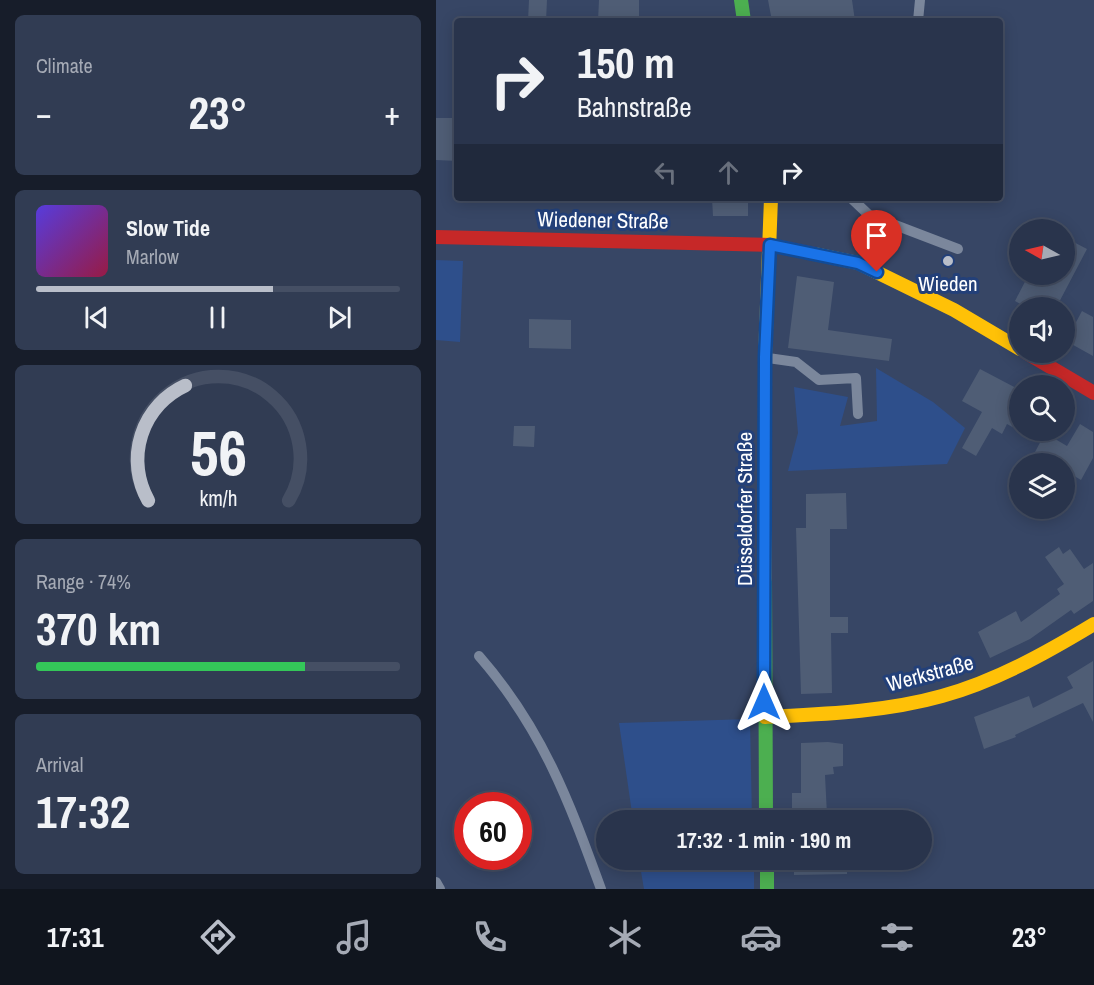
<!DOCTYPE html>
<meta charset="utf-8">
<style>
body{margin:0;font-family:"Archivo Narrow",sans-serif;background:#313c53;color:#f1f3f6;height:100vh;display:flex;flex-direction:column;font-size:22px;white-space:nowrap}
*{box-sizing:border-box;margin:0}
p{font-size:20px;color:#a5aab5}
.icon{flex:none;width:33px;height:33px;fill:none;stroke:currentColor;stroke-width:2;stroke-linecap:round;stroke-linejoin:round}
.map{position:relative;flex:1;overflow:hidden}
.sheet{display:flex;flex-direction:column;gap:15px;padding:15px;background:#171d2a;width:436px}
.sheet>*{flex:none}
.hud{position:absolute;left:18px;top:18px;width:549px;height:183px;border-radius:6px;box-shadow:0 3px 15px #0003,0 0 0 2px #454f64;background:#29344c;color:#f1f3f6;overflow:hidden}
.needle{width:39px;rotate:278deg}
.buttons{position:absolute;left:573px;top:219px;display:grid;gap:12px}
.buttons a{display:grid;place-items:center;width:66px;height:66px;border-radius:50%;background:#29344c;box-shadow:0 3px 15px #0003,0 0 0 2px #454f64;font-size:30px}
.speed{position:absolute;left:18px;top:792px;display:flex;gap:12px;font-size:30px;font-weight:700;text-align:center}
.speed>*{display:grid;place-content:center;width:78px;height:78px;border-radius:50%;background:#29344c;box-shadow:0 3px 15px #0003,0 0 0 2px #454f64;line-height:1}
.speed .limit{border:9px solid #d22;background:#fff;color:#111}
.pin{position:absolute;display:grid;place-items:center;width:51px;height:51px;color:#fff;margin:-62px -26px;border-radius:50% 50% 50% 0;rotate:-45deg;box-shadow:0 0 6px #0007}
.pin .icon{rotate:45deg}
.me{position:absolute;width:66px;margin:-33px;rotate:0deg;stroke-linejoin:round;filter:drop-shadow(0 0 4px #0008)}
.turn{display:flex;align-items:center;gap:21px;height:126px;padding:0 24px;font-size:27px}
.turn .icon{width:78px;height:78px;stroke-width:2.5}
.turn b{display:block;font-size:42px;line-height:51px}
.lanes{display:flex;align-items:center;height:57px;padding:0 24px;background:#0003;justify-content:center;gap:30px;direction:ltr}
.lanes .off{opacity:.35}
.big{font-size:45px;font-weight:800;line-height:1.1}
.sheet .tile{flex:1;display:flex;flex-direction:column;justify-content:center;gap:9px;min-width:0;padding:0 21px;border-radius:9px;background:#313c53}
.sheet .dial{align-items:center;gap:0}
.dial svg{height:156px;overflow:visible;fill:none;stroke:#454f64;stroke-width:7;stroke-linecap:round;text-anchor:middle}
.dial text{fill:#f1f3f6;stroke:none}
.song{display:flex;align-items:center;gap:18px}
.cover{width:72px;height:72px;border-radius:9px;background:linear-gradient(135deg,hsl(250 70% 55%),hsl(340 70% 35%))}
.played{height:6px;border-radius:3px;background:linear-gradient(90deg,#b9bec9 65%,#454f64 65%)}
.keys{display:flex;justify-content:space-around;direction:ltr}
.heat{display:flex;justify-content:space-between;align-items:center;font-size:33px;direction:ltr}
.charge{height:9px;border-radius:4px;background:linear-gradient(90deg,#34c759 74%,#454f64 0)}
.trip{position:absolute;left:160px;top:810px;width:336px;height:60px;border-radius:30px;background:#29344c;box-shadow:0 3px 15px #0003,0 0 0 2px #454f64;font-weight:800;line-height:60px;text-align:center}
.dock{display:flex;height:96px;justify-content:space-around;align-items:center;background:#10151e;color:#a5aab5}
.dock .icon{width:42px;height:42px}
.dock .active{color:#b9bec9}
.dock b{font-size:27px;color:#f1f3f6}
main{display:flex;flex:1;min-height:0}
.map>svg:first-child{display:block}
.green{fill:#2e4f8b}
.building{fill:#4f5d75}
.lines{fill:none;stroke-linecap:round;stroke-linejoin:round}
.lane{stroke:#7b879c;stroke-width:10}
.fast{stroke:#4caf50;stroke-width:14}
.slow{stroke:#ffc107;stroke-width:14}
.jam{stroke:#c62828;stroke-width:14}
.route-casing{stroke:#114b97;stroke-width:15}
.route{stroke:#1a73e8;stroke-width:10}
.poi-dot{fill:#b9bec9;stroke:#234079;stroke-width:2}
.labels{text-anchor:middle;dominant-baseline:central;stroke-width:6;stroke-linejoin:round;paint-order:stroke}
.street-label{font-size:21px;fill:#fff;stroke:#234079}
.poi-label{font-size:21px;fill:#fff;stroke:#234079}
</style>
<main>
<section class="sheet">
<div class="tile"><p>Climate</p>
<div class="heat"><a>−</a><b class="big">23°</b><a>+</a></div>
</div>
<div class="tile">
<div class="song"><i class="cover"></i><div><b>Slow Tide</b><p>Marlow</p></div></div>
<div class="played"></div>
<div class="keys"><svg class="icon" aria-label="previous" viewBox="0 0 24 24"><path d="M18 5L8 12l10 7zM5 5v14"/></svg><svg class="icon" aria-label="pause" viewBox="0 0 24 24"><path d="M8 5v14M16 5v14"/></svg><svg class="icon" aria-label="next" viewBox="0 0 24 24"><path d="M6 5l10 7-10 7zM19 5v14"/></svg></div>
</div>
<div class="tile dial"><svg viewBox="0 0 100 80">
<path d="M14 69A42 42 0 1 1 86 69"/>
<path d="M14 69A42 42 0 0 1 33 10" stroke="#b9bec9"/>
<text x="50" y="56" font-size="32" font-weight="700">56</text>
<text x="50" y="72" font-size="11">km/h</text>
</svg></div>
<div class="tile"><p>Range · 74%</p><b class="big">370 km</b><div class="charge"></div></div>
<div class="tile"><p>Arrival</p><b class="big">17:32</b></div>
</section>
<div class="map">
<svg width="658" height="889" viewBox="0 0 658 889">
<rect width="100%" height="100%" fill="#374665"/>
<g class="green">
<polygon points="0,260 27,261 24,342 0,340"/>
<polygon points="440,368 497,402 529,428 511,464 352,471 362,433 358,387 412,397 404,426 441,421"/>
<polygon points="314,719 316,820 197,820 183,723"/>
<polygon points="203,860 318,860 318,889 208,889"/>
</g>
<g class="building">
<polygon points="93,0 111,0 110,21 92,21"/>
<polygon points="163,0 203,0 203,21 162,21"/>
<polygon points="332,0 416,0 419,21 336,21"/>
<polygon points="0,118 17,118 16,141 21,141 21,161 0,160"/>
<polygon points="276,198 312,198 312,216 277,216"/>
<polygon points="628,237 651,249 620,308 591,308 579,301 593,274 628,274"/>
<polygon points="361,276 398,282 392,330 456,339 453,361 352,348"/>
<polygon points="646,311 657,317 657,356 630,341"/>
<polygon points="93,319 135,320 135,349 93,348"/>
<polygon points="544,369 584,390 584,431 571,424 566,434 556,428 540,456 526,448 546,412 526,401"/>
<polygon points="644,424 657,432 657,458 645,480 628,470 628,464 616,464 598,454 609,433 631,446"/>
<polygon points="78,426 99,426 98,447 77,446"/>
<polygon points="410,493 411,529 394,529 394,617 412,617 412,633 395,633 396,693 365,694 360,528 370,528 370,494"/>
<polygon points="623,547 627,554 634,549 648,569 657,563 657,601 638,614 635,610 594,639 554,658 542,632 580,611 585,622 624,594 621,589 628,584 609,557"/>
<polygon points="657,661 657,722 647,703 579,735 580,737 548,749 538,717 593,696 597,708 637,688 631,677"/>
<polygon points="392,742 407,744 407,766 397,767 398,774 389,775 391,815 386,815 386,820 356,820 356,793 365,793 365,743"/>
<polygon points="358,860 411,860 411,874 358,875"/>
</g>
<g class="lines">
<g class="lane">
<polyline points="482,21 484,0"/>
<polyline points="415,198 433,215 522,249"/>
<polyline points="332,358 360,362 383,380 420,378 422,414"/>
<path d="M43 656C106 728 133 801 165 889"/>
<polyline points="0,882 4,889"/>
</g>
<g class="fast">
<polyline points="305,0 308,21"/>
<polyline points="329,578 330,820"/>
<polyline points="331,860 331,889"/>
</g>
<g class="slow">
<polyline points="379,254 422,263 518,310 584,349"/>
<polyline points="329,578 329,357 335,198"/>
<path d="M329 717C388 714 449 712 506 696 560 681 610 653 658 624"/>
</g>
<g class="jam">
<polyline points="0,237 334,245 379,254"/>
<polyline points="589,352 658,393"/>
</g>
</g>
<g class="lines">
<defs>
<polyline id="route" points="328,702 329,357 334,245 422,263 441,272"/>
</defs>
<use href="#route" class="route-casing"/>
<use href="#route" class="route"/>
</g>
<circle class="poi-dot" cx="512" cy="261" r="6"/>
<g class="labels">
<g class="street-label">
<text transform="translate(167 220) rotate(1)">Wiedener Straße</text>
<text transform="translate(308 509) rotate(-90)">Düsseldorfer Straße</text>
<text transform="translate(494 673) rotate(-15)">Werkstraße</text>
</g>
<g class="poi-label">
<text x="512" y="283">Wieden</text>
</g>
</g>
</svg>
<div class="buttons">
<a><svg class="needle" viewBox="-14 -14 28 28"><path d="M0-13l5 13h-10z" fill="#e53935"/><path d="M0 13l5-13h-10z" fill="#a5aab5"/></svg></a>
<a><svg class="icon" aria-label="sound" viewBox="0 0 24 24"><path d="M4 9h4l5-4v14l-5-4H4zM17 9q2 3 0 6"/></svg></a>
<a><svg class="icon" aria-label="search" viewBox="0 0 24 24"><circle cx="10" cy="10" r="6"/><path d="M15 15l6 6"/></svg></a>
<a><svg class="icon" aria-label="layers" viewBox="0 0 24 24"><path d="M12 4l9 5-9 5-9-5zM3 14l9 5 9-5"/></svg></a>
</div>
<div class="speed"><div class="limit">60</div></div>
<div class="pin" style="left:441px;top:272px;background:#d93025"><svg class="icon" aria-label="arrive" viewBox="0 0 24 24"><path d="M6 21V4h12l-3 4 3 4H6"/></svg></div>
<svg class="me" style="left:328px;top:702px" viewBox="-20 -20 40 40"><path d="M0-17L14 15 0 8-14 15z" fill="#1a73e8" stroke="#fff" stroke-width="4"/></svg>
<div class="trip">17:32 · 1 min · 190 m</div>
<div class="hud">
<div class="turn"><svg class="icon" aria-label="right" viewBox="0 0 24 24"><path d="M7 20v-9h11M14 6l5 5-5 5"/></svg><div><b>150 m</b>Bahnstraße</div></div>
<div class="lanes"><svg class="icon off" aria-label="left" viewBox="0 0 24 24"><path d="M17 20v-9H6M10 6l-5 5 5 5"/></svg><svg class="icon off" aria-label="ahead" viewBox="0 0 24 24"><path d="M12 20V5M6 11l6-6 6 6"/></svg><svg class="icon" aria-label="right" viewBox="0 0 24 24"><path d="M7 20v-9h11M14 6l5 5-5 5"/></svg></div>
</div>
</div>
</main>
<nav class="dock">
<b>17:31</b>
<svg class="icon active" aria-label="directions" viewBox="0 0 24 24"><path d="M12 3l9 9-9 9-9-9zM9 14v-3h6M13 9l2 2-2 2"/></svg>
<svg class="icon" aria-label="music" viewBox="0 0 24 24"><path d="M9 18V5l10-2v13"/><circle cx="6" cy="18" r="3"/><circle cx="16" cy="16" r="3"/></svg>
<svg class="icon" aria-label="phone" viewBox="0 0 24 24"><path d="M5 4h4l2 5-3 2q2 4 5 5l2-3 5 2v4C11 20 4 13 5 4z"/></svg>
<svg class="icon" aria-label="climate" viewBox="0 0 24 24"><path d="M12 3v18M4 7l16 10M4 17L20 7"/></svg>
<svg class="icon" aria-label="car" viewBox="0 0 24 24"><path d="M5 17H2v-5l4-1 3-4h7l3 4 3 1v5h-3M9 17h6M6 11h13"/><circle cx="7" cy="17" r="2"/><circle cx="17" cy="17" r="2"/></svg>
<svg class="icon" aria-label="filters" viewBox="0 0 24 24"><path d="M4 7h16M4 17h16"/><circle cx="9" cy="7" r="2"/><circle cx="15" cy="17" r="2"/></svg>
<b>23°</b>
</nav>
